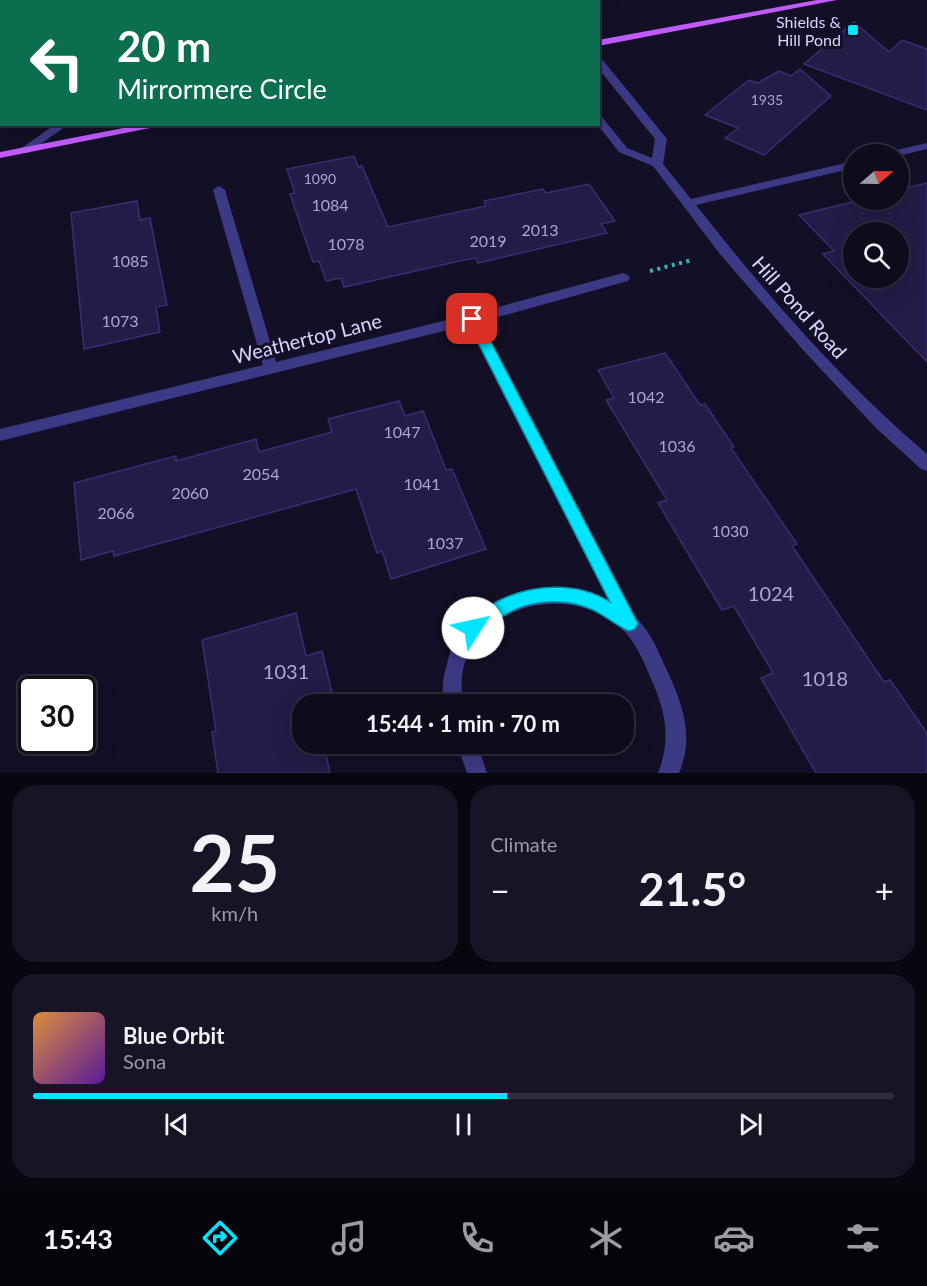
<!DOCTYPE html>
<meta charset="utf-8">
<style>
body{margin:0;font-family:Lato,sans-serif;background:#171425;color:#f1f3f6;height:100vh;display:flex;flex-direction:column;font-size:22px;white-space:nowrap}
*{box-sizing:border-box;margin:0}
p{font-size:20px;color:#9b9ba3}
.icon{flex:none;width:33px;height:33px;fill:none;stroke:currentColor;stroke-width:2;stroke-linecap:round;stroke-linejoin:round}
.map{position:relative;height:773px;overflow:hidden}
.sheet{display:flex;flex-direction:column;gap:12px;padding:12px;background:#08060f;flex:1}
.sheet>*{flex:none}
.top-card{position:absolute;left:0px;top:0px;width:600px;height:126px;box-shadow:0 6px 24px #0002,0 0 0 2px #2e2b3b;background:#0b6e4f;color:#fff;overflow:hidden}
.needle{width:39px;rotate:70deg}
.fabs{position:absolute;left:843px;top:144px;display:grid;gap:12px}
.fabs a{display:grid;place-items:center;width:66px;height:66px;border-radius:50%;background:#0e0b1c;box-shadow:0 6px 24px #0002,0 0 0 2px #2e2b3b;font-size:30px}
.speed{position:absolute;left:18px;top:676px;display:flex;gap:12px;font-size:30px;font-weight:700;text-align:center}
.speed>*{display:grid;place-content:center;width:78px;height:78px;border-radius:50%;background:#0e0b1c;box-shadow:0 6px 24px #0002,0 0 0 2px #2e2b3b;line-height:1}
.speed .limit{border:3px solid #111;border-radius:9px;background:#fff;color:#111}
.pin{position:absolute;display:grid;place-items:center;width:51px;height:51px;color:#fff;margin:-26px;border-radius:12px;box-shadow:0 3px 9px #0006}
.me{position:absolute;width:66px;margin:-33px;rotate:55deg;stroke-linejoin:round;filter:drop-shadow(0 0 4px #0008)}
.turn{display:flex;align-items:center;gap:21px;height:126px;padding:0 18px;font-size:27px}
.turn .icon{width:78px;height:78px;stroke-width:2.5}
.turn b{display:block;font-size:42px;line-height:51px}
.big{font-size:45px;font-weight:700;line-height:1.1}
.sheet .widget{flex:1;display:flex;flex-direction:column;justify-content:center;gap:9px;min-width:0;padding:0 21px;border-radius:24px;background:#171425}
.sheet .dial{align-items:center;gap:0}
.dial b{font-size:78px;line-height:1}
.song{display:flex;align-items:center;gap:18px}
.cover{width:72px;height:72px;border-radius:9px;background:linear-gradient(135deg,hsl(30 70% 55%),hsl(270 70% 35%))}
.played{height:6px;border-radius:3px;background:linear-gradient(90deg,#00e5ff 55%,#2e2b3b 55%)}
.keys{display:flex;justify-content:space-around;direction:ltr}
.heat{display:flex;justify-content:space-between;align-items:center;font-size:33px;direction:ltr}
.sheet .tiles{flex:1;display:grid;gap:12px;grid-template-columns:1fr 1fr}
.widget:last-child{grid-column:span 2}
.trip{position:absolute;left:292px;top:694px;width:342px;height:60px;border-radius:24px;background:#0e0b1c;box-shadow:0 6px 24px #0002,0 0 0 2px #2e2b3b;font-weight:700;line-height:60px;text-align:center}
.dock{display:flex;height:96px;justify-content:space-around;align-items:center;background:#06040b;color:#9b9ba3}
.dock .icon{width:42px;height:42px}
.dock .current{color:#00e5ff}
.dock b{font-size:27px;color:#f1f3f6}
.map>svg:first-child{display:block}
.building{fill:#241b47;stroke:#3b2d73;stroke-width:1.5;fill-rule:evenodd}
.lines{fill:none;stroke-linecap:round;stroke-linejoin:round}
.path{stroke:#2fb8b0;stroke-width:4;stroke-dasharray:3 4.5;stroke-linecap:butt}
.service{fill:#3d3a85;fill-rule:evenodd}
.minor{fill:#3d3a85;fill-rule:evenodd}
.primary{fill:#c25bff;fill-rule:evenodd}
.route{fill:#00e5ff;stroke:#0095a6;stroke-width:1.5}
.poi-dot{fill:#00e5ff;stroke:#130f26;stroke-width:2}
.labels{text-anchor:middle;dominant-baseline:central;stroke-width:6;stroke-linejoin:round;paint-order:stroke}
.far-number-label{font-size:14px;fill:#aca6d1}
.far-poi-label{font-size:16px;fill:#d9d4ff;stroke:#130f26;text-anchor:end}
.number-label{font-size:16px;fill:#aca6d1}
.street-label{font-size:20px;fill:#d9d4ff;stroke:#130f26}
.near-number-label{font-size:20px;fill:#aca6d1}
</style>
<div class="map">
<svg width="927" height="773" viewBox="0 0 927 773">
<rect width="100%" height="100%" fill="#130f26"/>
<g class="building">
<polygon points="854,22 889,52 902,40 927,49 927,110 804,64"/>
<polygon points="800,69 831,96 764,155 725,138 738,128 705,115 749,80 758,83 779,71 791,76"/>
<polygon points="354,156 358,167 362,166 388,227 486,206 484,201 543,189 546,193 589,184 615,221 601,224 607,233 478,263 476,258 464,260 344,287 341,278 326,281 319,261 313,262 290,194 295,193 287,169"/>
<path d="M927 183V362L823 254 834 251 799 215 861 200H898V190ZM854 232H898V278H854Z"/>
<polygon points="137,201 140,220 150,218 167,305 156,307 160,332 84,349 71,213"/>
<polygon points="665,353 700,405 705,404 734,447 731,448 797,544 792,546 884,682 890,680 927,733 927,773 816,773 761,678 773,673 734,606 722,610 658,503 667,500 606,400 614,398 598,370"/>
<polygon points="399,401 405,416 423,411 446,470 452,469 486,549 391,579 382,551 377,553 356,489 114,556 113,551 81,560 74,483 176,456 176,461 256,439 259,452 332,432 328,419"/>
<polygon points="296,613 306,656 322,651 335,705 303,705 303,744 330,744 324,746 330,773 218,773 212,732 216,731 202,640"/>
</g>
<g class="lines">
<polyline class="path" points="650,271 692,260"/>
<g class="service">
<polygon points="26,0 44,0 25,2"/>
<rect x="92" y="0" width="10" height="2"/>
<polygon points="161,0 179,0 160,2"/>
<polygon points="499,0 509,0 509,2 500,2"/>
<polygon points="540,0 550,0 551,2 541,2"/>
<rect x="0" y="3" width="2" height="6"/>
<polygon points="56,124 69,124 28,153 20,153 20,149"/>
</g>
<g class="minor">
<path d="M598 58 602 59 667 139 663 164 691 199 854 161V168L696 205C766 294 841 381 927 454V471L921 469 876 428 803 350 720 254 653 166 619 152 597 124 598 116 602 117 627 148 652 158 655 139 598 68Z"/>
<polygon points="927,143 927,149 898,156 886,154 888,152"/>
<path d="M219 186 225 190 276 362 472 314 623 273 628 275 630 278 628 281 480 322 636 618C649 630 656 646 663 662 680 698 696 733 679 773H658C671 740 666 713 652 681 645 665 638 647 626 633 568 571 443 613 464 705H444C441 691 443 677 447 664 463 593 548 572 608 600L468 325 0 441V429L263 365 213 190Z"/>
<polygon points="457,744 477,744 487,773 467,773"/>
</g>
<g class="primary">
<polygon points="817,0 837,0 598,46 598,40"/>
<polygon points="144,124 170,124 0,158 0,152"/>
</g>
</g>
<path class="route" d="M472 315 479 319 635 618 638 624 635 629 629 631C616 626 606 616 593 610 567 598 533 599 508 613 496 620 486 631 473 636L467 634 465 628 467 622C477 616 487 607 498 601 532 584 577 581 610 602L466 319Z"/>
<rect class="poi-dot" x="847" y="24" width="12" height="12" rx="3"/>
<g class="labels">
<g class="far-number-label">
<text x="767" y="99">1935</text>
<text x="320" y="178">1090</text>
</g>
<g class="far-poi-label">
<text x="841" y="21">Shields &amp;<tspan x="841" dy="18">Hill Pond</tspan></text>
</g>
<g class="number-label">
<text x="330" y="204">1084</text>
<text x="540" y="229">2013</text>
<text x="488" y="240">2019</text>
<text x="346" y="243">1078</text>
<text x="130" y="260">1085</text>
<text x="120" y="320">1073</text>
<text x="646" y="396">1042</text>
<text x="402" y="431">1047</text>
<text x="677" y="445">1036</text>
<text x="261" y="473">2054</text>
<text x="422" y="483">1041</text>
<text x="190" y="492">2060</text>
<text x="116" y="512">2066</text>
<text x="730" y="530">1030</text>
<text x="445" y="542">1037</text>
</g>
<g class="street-label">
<text transform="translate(800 307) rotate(48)">Hill Pond Road</text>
<text transform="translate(307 338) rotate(-14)">Weathertop Lane</text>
</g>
<g class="near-number-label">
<text x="771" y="593">1024</text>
<text x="286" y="671">1031</text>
<text x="825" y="678">1018</text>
</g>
</g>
</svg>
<div class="fabs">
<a><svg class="needle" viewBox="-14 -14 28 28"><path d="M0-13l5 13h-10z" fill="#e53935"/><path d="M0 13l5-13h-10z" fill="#9b9ba3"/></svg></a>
<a><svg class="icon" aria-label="search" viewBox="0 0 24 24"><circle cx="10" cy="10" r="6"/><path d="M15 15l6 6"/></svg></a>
</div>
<div class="speed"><div class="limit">30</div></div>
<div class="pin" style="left:472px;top:319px;background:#d93025"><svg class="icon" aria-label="arrive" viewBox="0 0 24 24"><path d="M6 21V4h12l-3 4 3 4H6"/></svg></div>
<svg class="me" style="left:473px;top:628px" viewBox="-20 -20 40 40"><circle r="19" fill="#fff"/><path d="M0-13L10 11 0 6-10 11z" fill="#00e5ff"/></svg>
<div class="trip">15:44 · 1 min · 70 m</div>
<div class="top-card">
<div class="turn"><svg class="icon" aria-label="left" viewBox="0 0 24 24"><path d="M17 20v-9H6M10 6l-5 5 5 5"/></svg><div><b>20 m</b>Mirrormere Circle</div></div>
</div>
</div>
<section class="sheet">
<div class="tiles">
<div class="widget dial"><b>25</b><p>km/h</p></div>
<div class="widget"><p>Climate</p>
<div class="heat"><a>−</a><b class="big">21.5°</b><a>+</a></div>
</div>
<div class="widget">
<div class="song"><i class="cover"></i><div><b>Blue Orbit</b><p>Sona</p></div></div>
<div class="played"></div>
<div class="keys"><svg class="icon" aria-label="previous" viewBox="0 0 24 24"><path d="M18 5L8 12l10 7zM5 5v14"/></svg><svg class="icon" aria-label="pause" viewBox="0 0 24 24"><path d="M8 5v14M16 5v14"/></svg><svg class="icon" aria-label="next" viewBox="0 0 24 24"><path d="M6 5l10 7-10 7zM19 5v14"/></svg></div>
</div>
</div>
</section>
<nav class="dock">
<b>15:43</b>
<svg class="icon current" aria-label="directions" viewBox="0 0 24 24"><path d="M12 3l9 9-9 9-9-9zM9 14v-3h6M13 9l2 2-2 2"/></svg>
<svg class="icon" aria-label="music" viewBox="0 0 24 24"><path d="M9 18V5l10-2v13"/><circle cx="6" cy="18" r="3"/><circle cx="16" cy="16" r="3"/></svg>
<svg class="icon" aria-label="phone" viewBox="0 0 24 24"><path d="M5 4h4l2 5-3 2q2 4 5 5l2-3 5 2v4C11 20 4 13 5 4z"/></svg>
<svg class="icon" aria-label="climate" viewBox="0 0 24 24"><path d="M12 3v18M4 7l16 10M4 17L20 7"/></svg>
<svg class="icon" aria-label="car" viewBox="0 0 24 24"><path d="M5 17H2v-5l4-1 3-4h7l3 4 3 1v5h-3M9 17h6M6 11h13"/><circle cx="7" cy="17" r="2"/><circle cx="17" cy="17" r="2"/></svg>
<svg class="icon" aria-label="filters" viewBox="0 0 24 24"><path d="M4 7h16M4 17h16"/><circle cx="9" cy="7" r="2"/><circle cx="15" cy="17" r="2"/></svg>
</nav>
